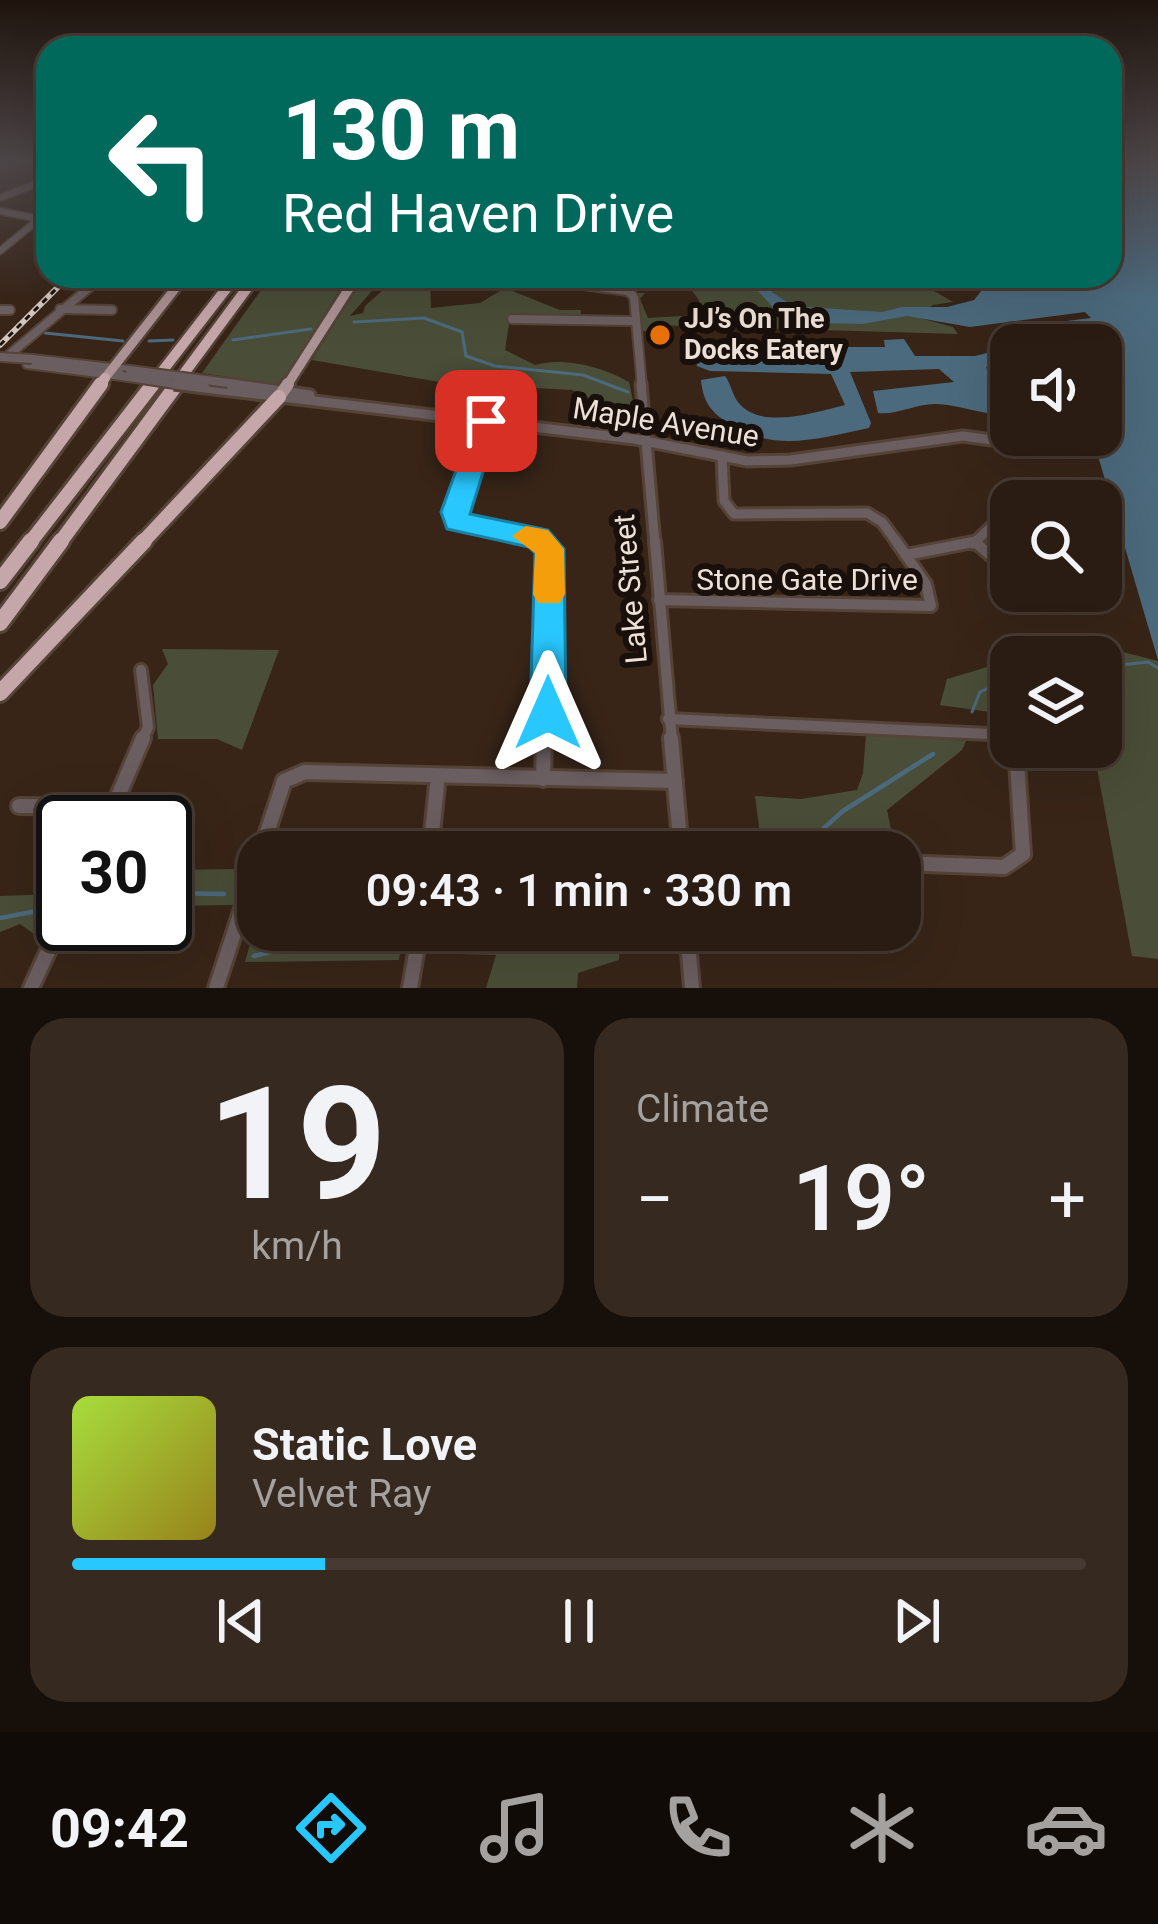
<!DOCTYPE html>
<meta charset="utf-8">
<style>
body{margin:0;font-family:Roboto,sans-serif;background:#362920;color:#f1f3f6;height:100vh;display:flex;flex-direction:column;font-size:45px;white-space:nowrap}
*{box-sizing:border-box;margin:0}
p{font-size:39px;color:#a5a19f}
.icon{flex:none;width:66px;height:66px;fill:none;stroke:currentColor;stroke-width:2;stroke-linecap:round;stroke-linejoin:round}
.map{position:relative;height:988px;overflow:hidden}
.drawer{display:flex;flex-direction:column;gap:30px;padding:30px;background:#170f0a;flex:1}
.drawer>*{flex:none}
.top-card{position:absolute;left:36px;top:36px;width:1086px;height:252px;border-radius:36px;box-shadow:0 12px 48px #0002,0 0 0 3px #463a32;background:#00695c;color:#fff;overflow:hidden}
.tools{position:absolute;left:990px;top:324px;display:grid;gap:24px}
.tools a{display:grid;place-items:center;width:132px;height:132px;border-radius:24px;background:#2a1c12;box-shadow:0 12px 48px #0002,0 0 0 3px #463a32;font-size:60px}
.speed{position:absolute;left:36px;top:795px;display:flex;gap:24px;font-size:60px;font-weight:700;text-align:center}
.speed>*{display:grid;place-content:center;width:156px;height:156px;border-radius:50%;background:#2a1c12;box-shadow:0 12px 48px #0002,0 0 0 3px #463a32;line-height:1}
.speed .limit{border:6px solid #111;border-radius:18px;background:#fff;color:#111}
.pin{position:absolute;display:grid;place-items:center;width:102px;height:102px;color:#fff;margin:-51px;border-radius:24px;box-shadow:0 6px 18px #0006}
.me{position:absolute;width:132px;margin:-66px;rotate:0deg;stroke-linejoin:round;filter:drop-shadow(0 0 9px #0008)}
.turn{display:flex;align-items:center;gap:42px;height:252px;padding:0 48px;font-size:54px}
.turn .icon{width:156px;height:156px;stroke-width:2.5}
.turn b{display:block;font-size:84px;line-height:102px}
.big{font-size:90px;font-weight:600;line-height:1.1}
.drawer .tile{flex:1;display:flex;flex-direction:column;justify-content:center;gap:18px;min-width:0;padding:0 42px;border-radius:36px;background:#362920}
.drawer .dial{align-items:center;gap:0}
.dial b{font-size:156px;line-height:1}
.song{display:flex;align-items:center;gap:36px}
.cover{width:144px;height:144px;border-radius:18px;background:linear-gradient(135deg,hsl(80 70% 55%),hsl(50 70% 35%))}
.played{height:12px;border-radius:6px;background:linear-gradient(90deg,#28c8ff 25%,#463a32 25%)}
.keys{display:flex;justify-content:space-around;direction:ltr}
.heat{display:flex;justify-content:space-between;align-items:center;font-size:66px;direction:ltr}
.drawer .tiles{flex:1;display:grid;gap:30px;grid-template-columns:1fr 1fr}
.tile:last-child{grid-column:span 2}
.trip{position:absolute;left:237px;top:831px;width:684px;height:120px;border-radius:36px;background:#2a1c12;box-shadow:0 12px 48px #0002,0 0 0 3px #463a32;font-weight:600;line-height:120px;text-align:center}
.tab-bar{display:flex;height:192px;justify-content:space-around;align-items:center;background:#110b07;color:#a5a19f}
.tab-bar .icon{width:84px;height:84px}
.tab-bar .selected{color:#28c8ff}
.tab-bar b{font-size:54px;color:#f1f3f6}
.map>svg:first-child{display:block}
.green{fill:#4a4e38}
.water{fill:#4c6a7d}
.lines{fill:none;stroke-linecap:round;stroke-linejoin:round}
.stream-far1{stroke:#4c6a7d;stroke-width:3}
.stream{stroke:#4c6a7d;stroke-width:4.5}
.minor-far4-casing{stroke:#554337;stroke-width:9}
.minor-far3-casing{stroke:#554337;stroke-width:12}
.minor-far2-casing{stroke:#554337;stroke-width:15}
.minor-far1-casing{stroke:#554337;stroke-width:16}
.minor-casing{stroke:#554337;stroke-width:20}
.major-far1-casing{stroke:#554337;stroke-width:14}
.major-casing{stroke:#554337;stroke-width:18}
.highway-far2-casing{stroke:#554337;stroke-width:15}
.highway-far1-casing{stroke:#554337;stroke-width:20}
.highway-casing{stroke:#554337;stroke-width:22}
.minor-far4{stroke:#6b5e60;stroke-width:6}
.minor-far3{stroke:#6b5e60;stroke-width:8}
.minor-far2{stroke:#6b5e60;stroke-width:9}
.minor-far1{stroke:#6b5e60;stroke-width:10}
.minor{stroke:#6b5e60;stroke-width:14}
.major-far1{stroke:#ab9294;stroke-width:9}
.major{stroke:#ab9294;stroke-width:12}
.highway-far2{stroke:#c5a6a9;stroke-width:10}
.highway-far1{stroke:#c5a6a9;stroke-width:14}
.highway{stroke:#c5a6a9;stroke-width:16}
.rail-casing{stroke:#d4c6bc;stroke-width:6}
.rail{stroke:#19100b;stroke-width:3;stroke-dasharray:6;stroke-linecap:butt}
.minor-bridge-far1-casing{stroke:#554337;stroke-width:12;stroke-linecap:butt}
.minor-bridge-casing{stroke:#554337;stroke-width:15;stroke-linecap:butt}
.minor-bridge-far1{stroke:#6b5e60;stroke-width:8}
.minor-bridge{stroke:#6b5e60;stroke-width:9}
.route{fill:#28c8ff;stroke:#1a82a6;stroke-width:3}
.slow{fill:#f59e0b}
.food-dot{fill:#e8710a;stroke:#19100b;stroke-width:4.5}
.labels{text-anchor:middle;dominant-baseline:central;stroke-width:12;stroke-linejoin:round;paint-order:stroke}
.far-poi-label{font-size:27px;font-weight:bold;fill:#ede0d7;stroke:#19100b;text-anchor:start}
.street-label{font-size:30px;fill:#ede0d7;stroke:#19100b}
</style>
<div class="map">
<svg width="1158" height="988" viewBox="0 0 1158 988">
<rect width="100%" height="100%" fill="#382518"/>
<g class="green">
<polygon points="271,276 348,276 285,379 275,384 202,373"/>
<path d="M399 276 430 281 431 308 480 303 505 288 560 310H581L580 317 510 318 505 350 535 365C564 356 606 368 629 382L635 410 631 418 572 390 445 383 312 360 358 286 371 281 378 284 350 316 363 313 365 306Z"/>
<polygon points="613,276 938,276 945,284 932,285 934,291 953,302 933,305 916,317 953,327 958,334 654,325 651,331 641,331 638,293 645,293 640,299 648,318 698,315 699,300 690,288 639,287"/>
<polygon points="1103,647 1158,661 1158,959 1132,956 1093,747 1101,747 1101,657 1030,657"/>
<polygon points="162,649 279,650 242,750 217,739 158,739 153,685 168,664"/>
<polygon points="1011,660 1011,702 1000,702 997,713 940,705 947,679"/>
<polygon points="866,734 966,741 962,750 887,810 895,850 761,842 755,796 801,799 857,790 863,773"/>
<polygon points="242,869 234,905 165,906 165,870"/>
<polygon points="57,894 34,934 20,924 0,932 0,896"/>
<polygon points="258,916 258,930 403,930 399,960 245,962"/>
<polygon points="429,930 620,930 619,960 578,973 577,988 486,988 496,955 427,953"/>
</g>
<path class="water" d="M1110 161H1158V660L1093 439 1104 429 1101 354 1117 336 1106 331 1090 345H1011V360L986 367 998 393 1011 391V414L1007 415C983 415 961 405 937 404 916 403 899 415 878 413L873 391 954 382 939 369 850 372 871 423 869 428C819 438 776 453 731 425 712 413 703 403 701 380L725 376C731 384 732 394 738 402 760 431 816 412 845 405L831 374 710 371 697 366 693 347H885L884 340 904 339 915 356H975L1007 348 995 337 999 329 1091 318 1085 312 970 327 907 316 862 324 822 323 780 315 758 291 726 276H749L792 306 882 312 902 307H947L974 300 990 280 1012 276H1110Z"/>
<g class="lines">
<g class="stream-far1">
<polyline points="354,322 424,318 462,332 466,356 495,366 583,375 628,392"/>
<polyline points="45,333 123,341"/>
<polyline points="233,340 311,329"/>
<polyline points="149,341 173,340"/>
<polyline points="1101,667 1148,662 1158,668"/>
<polyline points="972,712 980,692 1011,677"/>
</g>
<g class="stream">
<polyline points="775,848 814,837 843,811 933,754"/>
<polyline points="165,893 224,894"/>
<polyline points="0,918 37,911"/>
<polyline points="436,944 494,930"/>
<polyline points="254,956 297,945 389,951"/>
</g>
<defs>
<g id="minor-far4">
<polyline points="0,198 48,179"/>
<polyline points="0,211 48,221"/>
<polyline points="0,251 39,219"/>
</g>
<g id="minor-far3">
<polyline points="516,276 628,291"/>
<polyline points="628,291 634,297 642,387"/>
<polyline points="60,309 112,310"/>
<polyline points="0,310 10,310"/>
<polyline points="512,319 633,321"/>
<polyline points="10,354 103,276"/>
<polyline points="32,359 130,370"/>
<polyline points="27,364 122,376"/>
<polyline points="228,383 252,387"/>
</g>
<g id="minor-far2">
<polyline points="232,384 310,395"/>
<polyline points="641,384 655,544"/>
<polyline points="205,388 634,439 747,461 791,460 963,436 999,441"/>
<polyline points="486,421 455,512 457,522 538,538 542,544"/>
<polyline points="722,456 724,501 734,514 867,513 882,522 898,544"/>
<polyline points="973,544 992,526 1011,531"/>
</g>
<g id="minor-far1">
<polyline points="540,541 551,554 544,741"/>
<polyline points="655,541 672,741"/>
<polyline points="976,543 1011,573"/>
<polyline points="906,555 978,541"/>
<polyline points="659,600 931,606 926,584 896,541"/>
<polyline points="141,670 148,727 142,741"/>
<polyline points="668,719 1011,735"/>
</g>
<g id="minor">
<polyline points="671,738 681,852"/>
<polyline points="543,779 544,738"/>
<polyline points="19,806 114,807"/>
<polyline points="107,822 143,738"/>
<polyline points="430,852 438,776"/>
<polyline points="900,863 1004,867 1023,854 1016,747"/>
<polyline points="687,930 692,988"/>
<polyline points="31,988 63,919"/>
<polyline points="216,988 284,781 305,772 675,781"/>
<polyline points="410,988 420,930"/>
</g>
<g id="major-far1">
<polyline points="105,378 185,276"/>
<polyline points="286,387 357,276"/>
</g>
<polyline id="major" points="279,397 288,384"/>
<g id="highway-far2">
<polyline points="99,387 105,378"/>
<polyline points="150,387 236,276"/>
<polyline points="174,387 256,276"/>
</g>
<g id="highway-far1">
<polyline points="0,522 101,384"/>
<polyline points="29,544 153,384"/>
<polyline points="59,544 177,384"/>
<polyline points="141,544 279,397"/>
</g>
<g id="highway">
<polyline points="0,581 31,541"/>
<polyline points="0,623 61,541"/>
<polyline points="0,693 144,541"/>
</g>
</defs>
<use href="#minor-far4" class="minor-far4-casing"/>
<use href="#minor-far3" class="minor-far3-casing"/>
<use href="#minor-far2" class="minor-far2-casing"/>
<use href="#minor-far1" class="minor-far1-casing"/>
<use href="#minor" class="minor-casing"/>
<use href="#major-far1" class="major-far1-casing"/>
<use href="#major" class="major-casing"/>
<use href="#highway-far2" class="highway-far2-casing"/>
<use href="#highway-far1" class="highway-far1-casing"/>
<use href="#highway" class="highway-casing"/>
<use href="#minor-far4" class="minor-far4"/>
<use href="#minor-far3" class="minor-far3"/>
<use href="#minor-far2" class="minor-far2"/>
<use href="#minor-far1" class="minor-far1"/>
<use href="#minor" class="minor"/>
<use href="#major-far1" class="major-far1"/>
<use href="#major" class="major"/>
<use href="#highway-far2" class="highway-far2"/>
<use href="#highway-far1" class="highway-far1"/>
<use href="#highway" class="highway"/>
<defs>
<polyline id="rail" points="0,345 69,276"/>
</defs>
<use href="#rail" class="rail-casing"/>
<use href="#rail" class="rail"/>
<defs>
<g id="minor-bridge-far1">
<polyline points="0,357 32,359"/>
<polyline points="130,370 228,383"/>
<polyline points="122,376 195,387"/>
</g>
<polyline id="minor-bridge" points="174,384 205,388"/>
</defs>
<use href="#minor-bridge-far1" class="minor-bridge-far1-casing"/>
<use href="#minor-bridge" class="minor-bridge-casing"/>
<use href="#minor-bridge-far1" class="minor-bridge-far1"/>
<use href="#minor-bridge" class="minor-bridge"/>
</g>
<linearGradient id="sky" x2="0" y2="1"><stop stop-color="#1f140d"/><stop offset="0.54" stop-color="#4d4648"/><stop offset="1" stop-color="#4d4648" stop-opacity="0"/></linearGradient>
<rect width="1158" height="299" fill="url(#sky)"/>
<polygon class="route" points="486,413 499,421 470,514 548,530 564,549 566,713 560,724 548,729 535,724 530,713 535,553 529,547 447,529 441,512 474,421"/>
<polygon class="slow" points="526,526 548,530 564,549 565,594 560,603 538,603 533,594 535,553 512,536"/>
<circle class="food-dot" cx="660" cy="335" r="12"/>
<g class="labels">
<g class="far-poi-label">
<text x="684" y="319">JJ’s On The<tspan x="684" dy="31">Docks Eatery</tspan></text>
</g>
<g class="street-label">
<text transform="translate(666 422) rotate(9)">Maple Avenue</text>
<text x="807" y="579">Stone Gate Drive</text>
<text transform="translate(630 589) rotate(-95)">Lake Street</text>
</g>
</g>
</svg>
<div class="tools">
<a><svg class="icon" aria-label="sound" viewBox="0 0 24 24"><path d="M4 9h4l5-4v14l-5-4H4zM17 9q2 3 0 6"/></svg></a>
<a><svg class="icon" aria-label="search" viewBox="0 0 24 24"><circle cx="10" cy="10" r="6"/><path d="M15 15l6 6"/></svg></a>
<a><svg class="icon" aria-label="layers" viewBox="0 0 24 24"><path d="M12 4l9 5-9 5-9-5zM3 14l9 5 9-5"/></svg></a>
</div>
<div class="speed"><div class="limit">30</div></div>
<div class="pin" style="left:486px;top:421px;background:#d93025"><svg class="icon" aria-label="arrive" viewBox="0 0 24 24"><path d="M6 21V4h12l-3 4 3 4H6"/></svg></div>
<svg class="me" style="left:548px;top:713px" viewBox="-20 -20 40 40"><path d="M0-17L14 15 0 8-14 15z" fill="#28c8ff" stroke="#fff" stroke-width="4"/></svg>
<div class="trip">09:43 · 1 min · 330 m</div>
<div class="top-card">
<div class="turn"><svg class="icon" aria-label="left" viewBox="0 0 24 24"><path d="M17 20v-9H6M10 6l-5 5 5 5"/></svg><div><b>130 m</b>Red Haven Drive</div></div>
</div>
</div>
<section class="drawer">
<div class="tiles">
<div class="tile dial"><b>19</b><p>km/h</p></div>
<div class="tile"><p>Climate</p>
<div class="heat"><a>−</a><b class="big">19°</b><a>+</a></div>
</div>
<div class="tile">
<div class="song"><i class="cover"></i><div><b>Static Love</b><p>Velvet Ray</p></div></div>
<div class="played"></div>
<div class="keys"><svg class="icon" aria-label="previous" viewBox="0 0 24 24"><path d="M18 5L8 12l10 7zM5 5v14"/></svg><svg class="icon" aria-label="pause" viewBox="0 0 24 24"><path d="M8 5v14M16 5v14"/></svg><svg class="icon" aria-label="next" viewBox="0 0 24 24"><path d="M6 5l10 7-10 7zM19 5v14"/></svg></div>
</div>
</div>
</section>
<nav class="tab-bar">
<b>09:42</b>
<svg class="icon selected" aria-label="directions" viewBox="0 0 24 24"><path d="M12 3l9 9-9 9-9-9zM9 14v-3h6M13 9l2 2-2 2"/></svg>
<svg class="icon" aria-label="music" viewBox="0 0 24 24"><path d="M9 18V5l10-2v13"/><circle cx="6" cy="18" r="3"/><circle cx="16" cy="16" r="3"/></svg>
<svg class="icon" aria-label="phone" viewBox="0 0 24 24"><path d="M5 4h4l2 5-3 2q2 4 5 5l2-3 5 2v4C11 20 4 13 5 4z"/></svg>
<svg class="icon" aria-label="climate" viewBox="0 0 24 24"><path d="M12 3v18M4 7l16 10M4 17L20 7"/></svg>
<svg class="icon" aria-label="car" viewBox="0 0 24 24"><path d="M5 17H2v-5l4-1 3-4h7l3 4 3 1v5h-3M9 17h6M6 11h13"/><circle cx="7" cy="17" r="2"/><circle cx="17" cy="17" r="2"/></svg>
</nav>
